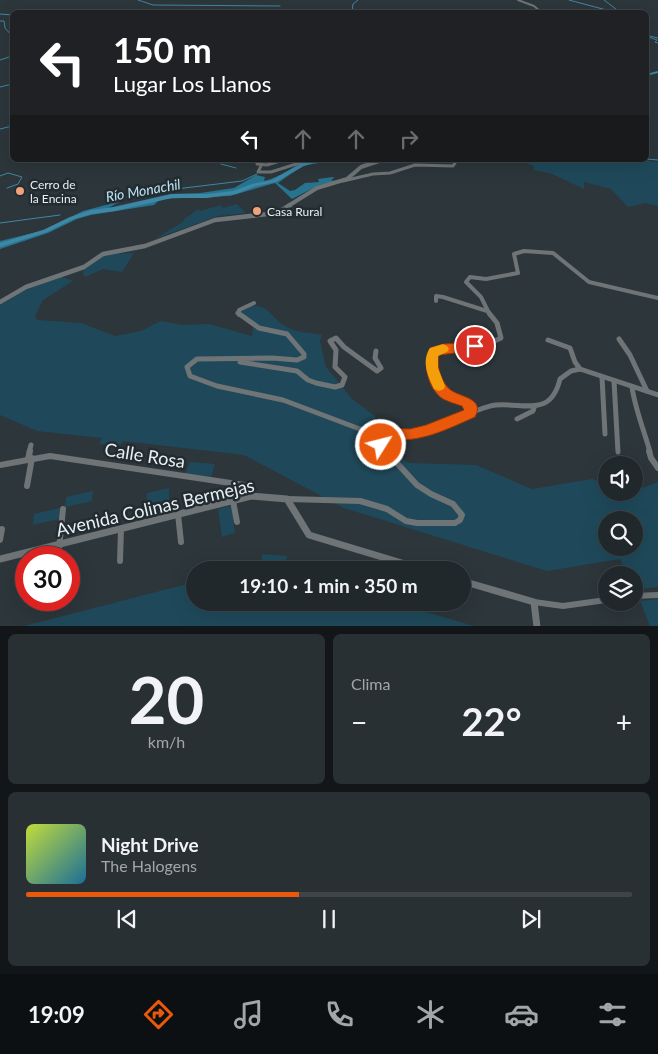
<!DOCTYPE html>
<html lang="es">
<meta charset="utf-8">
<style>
body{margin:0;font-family:Lato,sans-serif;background:#293034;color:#f1f3f6;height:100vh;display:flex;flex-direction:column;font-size:19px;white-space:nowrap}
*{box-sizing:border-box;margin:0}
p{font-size:16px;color:#a2a6a9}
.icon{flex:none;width:28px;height:28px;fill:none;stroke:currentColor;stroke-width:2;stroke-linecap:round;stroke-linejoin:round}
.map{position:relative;height:626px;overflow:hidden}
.sheet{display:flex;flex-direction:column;gap:8px;padding:8px;background:#121618;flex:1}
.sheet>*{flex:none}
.hud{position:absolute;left:10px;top:10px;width:639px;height:152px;border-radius:8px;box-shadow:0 5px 20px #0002,0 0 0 1px #3e4448;background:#202124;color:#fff;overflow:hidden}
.buttons{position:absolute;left:598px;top:456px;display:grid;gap:10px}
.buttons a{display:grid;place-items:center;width:45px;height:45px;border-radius:50%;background:#21282c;box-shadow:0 5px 20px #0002,0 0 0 1px #3e4448;font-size:25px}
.speed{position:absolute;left:15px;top:546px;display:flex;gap:10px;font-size:25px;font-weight:700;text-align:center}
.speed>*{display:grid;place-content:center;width:65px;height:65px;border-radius:50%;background:#21282c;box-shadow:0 5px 20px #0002,0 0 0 1px #3e4448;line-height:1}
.speed .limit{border:8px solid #d22;background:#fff;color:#111}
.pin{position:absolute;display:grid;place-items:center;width:42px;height:42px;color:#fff;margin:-21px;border:2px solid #fff;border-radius:50%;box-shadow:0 1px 5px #0007}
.me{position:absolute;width:55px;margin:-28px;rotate:54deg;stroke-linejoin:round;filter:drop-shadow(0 0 4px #0008)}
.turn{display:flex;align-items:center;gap:18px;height:105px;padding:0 20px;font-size:22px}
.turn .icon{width:65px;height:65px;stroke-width:2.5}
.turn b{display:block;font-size:35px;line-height:42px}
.lanes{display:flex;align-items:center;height:48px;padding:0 20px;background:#0003;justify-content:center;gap:25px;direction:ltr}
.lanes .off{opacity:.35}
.big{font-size:38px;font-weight:700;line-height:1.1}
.sheet .widget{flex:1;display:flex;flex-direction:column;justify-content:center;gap:8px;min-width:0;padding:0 18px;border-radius:8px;background:#293034}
.sheet .dial{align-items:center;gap:0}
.dial b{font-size:65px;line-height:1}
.song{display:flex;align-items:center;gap:15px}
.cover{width:60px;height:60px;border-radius:8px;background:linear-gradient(135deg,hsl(70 70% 55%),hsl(200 70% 35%))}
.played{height:5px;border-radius:2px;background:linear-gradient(90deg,#ea580c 45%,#3e4448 45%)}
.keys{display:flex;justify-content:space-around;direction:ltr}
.heat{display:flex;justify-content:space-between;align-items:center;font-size:28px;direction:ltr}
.sheet .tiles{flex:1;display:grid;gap:8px;grid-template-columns:1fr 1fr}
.widget:last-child{grid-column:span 2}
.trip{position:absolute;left:186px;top:561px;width:285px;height:50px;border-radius:25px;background:#21282c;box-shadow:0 5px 20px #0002,0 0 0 1px #3e4448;font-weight:700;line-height:50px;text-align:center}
.dock{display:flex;height:80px;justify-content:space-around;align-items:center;background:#0d1012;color:#a2a6a9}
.dock .icon{width:35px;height:35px}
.dock .current{color:#ea580c}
.dock b{font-size:22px;color:#f1f3f6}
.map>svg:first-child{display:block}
.green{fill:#1f495a;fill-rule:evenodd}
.forest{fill:#277490}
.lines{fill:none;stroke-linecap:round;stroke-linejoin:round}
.stream{stroke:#3e88a5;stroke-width:1}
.river{fill:#3e88a5;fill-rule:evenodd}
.minor-far3{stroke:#6f7476;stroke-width:3}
.minor-far2{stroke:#6f7476;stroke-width:4}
.minor-far1{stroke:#6f7476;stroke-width:5}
.minor{stroke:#6f7476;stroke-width:6}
.tertiary-far3{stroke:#6f7476;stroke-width:2}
.tertiary-far2{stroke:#6f7476;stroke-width:4}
.tertiary-far1{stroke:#6f7476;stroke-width:4.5}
.tertiary{stroke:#6f7476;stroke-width:7}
.route{fill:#ea580c;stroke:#983908}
.slow{fill:#f59e0b}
.poi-dot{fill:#f1a17b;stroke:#222c31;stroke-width:2}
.labels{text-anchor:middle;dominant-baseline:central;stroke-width:5;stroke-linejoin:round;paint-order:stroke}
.far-poi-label{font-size:12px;fill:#e9f0f3;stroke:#222c31;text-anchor:start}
.far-water-label{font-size:14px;font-style:italic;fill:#bde4f4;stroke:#222c31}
.near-street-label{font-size:18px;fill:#e9f0f3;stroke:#222c31}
</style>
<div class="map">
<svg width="658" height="627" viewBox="0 0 658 627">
<rect width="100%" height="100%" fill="#2c363b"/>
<g class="green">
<polygon points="520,160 640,160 658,162 658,206 645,203 628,207 611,189 584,182 584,189 552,174 534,170 534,166"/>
<polygon points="237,204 246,213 218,216 154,239 183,222 184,219 199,209 200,211 221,205 223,208"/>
<polygon points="134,253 122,272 103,269 85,277 83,275 84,270 106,254"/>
<path d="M60 276 73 281 43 300 35 316 37 320 81 323 115 336 141 331 161 321 183 325 209 324 252 336 253 327 249 322 238 315 241 307C273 301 267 319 291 329 301 333 313 333 322 335L320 341 326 367 352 399 375 416 382 444 408 463 476 465 532 489 592 479 606 483V492H634V491L658 482V587L634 590V575H628L620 559 547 571 344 508 244 455 123 441 120 445 99 444 102 438 37 431 0 415V305L22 292ZM606 520H634V548H606Z"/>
<polygon points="190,462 215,464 211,477 185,474"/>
<polygon points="169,488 169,500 147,505 147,493"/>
<polygon points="93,491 92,501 65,507 66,497"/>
<polygon points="230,506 232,507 235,533 222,537 218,509"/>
<polygon points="60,508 59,519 33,525 34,514"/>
<polygon points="262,554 287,556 285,569 261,567"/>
<polygon points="195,582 195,602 395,603 474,626 24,626"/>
<polygon points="658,599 658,626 650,626 640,601"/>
</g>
<path class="forest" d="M310 160H336L302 166 278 183 290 191 295 190 305 183 319 182 318 179 333 177 334 178 331 180 334 181 317 186 292 199 275 183 230 196 160 199 154 205 91 215 77 219 48 233 0 249V241L45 230 83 211 121 201 108 208 171 194 200 193 234 188 256 175 265 177 264 181C281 177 294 165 310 160Z"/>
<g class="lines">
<g class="stream">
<polyline points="138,0 153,5 280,6"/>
<polyline points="569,0 614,12"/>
<polyline points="604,0 620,12"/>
<polyline points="352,12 353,4 358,0"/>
<polyline points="0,14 12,15"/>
<polyline points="0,21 4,21 5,28 12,36"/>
<polyline points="646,36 657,40 655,42 658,43"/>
<polyline points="649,36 658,38"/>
<polyline points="0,60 12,56"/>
<polyline points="0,87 12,84"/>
<polyline points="0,129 12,126"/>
<polyline points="646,159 658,160"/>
<polyline points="221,164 236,168"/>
<polyline points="0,176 8,173 22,177 18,184 7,188"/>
<polyline points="109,203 135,194 242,181 257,174"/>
<polyline points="0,223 60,215"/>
</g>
<g class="river">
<polygon points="658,71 658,73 646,76 646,74"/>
<polygon points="314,160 323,160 304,166 276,182 256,186 236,194 207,198 172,198 115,211 92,214 74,219 47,232 0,247 0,243 43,230 70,217 91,210 115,207 172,194 207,194 233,191 252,184 272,180 300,164"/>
</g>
<g class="minor-far3">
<polyline points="257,164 267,165 283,160"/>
<polyline points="261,166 258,172 271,172 309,160"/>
<polyline points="343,181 373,174 390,173 415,165 453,166 457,160"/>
</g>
<g class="minor-far2">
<polyline points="436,301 436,296 443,297 487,311"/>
<polyline points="239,315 239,310 254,303"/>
<polyline points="490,315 481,297 466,282 470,277 486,279 518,273 514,254 524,251 553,253 589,282 658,298"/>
</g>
<g class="minor-far1">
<polyline points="238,313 259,328 287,334 304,354 304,357 297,360 272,358 197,359 187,367 190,376 217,386 283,400 381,437"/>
<polyline points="619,339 630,355 647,391"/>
<polyline points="548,340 570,348 575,362 580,369"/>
<polyline points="240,362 297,371 308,380 316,383 335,387 342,385 345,377 335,367 336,350 330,341 336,338 344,347 377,371 381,368 375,358 376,351"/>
<polyline points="602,377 605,434"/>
<polyline points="614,381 618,452"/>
<path d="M632 387C635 409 644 430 650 452"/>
<path d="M470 413C479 410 487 406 496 405 526 403 551 417 560 379L571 371 580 369 658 395"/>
<polyline points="517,419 533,411 534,408"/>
<path d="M381 437 384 434 418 432 470 413 471 407C463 399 452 398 444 391 433 382 424 358 438 350L486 345 501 338 497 323 489 313"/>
<polyline points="381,437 381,445 387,452"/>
<polyline points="29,452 31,445"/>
</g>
<g class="minor">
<polyline points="649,451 651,458 658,468"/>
<polyline points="28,459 30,451"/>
<polyline points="0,465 50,456 244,485 249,490 251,496"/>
<polyline points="27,486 32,458"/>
<polyline points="287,499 360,501 387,509 406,521 417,523 455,523 460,520 462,515 453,504 431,494 417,485 386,451"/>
<polyline points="233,501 237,522"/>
<polyline points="178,514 181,542"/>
<polyline points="0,540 2,529"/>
<polyline points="58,558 63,509"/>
<polyline points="120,561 121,529"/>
<polyline points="634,596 658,595"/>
<polyline points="534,602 563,606 606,600"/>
</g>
<polyline class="tertiary-far3" points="518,0 534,6 541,12"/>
<polyline class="tertiary-far2" points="288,206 317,188 347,179 361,167 382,160"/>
<polyline class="tertiary-far1" points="0,302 26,287 84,267 103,254 145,246 215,220 277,213 290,205"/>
<g class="tertiary">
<polyline points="0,559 251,496 287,499 309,535 425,570"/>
<polyline points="462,581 534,602 537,627"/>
</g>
</g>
<path class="route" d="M475 342 481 346 479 350 439 355C436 367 442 386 454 392 466 398 484 400 475 417 443 431 423 442 387 440L386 450 381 452 376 450 372 440 379 430 384 428 410 429 426 425 464 410 462 406C456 404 449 402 443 399 428 389 422 364 430 348L444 344Z"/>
<path class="slow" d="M443 344 447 346 449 349 447 352 438 356V368L445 386 444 389 439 391 434 389C428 376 421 362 430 348Z"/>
<g class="poi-dot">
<circle cx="20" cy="191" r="5"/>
<circle cx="257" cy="211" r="5"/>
</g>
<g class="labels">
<g class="far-poi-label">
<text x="30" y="184">Cerro de<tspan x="30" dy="14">la Encina</tspan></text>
<text x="267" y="211">Casa Rural</text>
</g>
<g class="far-water-label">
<text transform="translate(143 190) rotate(-10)">Río Monachil</text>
</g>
<g class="near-street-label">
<text transform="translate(145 455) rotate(9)">Calle Rosa</text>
<text transform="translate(155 507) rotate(-13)">Avenida Colinas Bermejas</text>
</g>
</g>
</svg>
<div class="buttons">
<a><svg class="icon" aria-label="sound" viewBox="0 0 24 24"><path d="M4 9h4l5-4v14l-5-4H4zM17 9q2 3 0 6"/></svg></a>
<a><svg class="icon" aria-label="search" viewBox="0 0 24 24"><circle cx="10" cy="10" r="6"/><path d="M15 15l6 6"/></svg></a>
<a><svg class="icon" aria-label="layers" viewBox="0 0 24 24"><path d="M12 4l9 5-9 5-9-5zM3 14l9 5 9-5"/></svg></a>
</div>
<div class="speed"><div class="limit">30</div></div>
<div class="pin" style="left:475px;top:346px;background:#d93025"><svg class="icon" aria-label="arrive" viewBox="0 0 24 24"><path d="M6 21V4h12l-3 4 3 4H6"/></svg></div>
<svg class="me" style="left:381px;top:445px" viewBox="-20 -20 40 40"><circle r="17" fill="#ea580c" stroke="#fff" stroke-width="3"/><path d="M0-11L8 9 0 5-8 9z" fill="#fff"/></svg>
<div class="trip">19:10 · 1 min · 350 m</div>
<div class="hud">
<div class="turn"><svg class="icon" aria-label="left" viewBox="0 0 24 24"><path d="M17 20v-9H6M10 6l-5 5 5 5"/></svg><div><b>150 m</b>Lugar Los Llanos</div></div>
<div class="lanes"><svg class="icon" aria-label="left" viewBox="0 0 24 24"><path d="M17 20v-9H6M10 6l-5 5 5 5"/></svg><svg class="icon off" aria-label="ahead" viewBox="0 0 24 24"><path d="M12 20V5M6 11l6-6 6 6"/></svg><svg class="icon off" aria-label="ahead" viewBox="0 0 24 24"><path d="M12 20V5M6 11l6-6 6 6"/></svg><svg class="icon off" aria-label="right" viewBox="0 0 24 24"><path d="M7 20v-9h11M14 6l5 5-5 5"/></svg></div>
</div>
</div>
<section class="sheet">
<div class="tiles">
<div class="widget dial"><b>20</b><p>km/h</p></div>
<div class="widget"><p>Clima</p>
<div class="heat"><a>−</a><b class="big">22°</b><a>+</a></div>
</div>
<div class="widget">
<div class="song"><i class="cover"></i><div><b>Night Drive</b><p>The Halogens</p></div></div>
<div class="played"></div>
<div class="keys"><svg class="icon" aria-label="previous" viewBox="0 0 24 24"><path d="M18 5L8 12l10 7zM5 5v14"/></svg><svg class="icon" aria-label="pause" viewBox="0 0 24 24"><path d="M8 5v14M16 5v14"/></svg><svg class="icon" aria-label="next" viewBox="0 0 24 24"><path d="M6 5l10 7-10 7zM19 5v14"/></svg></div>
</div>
</div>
</section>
<nav class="dock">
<b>19:09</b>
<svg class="icon current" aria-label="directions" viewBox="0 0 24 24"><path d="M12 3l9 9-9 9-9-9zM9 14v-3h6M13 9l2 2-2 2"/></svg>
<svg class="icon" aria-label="music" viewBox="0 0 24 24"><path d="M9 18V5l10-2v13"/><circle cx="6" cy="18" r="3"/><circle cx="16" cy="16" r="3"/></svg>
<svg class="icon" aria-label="phone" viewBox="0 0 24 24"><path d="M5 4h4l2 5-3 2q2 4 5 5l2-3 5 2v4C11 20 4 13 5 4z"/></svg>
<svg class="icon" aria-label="climate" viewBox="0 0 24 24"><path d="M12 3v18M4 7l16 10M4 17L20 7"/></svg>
<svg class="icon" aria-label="car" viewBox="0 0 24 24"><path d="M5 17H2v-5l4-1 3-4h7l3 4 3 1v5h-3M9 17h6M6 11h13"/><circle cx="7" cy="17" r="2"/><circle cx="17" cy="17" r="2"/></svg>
<svg class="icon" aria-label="filters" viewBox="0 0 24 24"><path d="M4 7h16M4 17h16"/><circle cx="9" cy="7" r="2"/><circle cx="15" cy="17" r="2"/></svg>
</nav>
